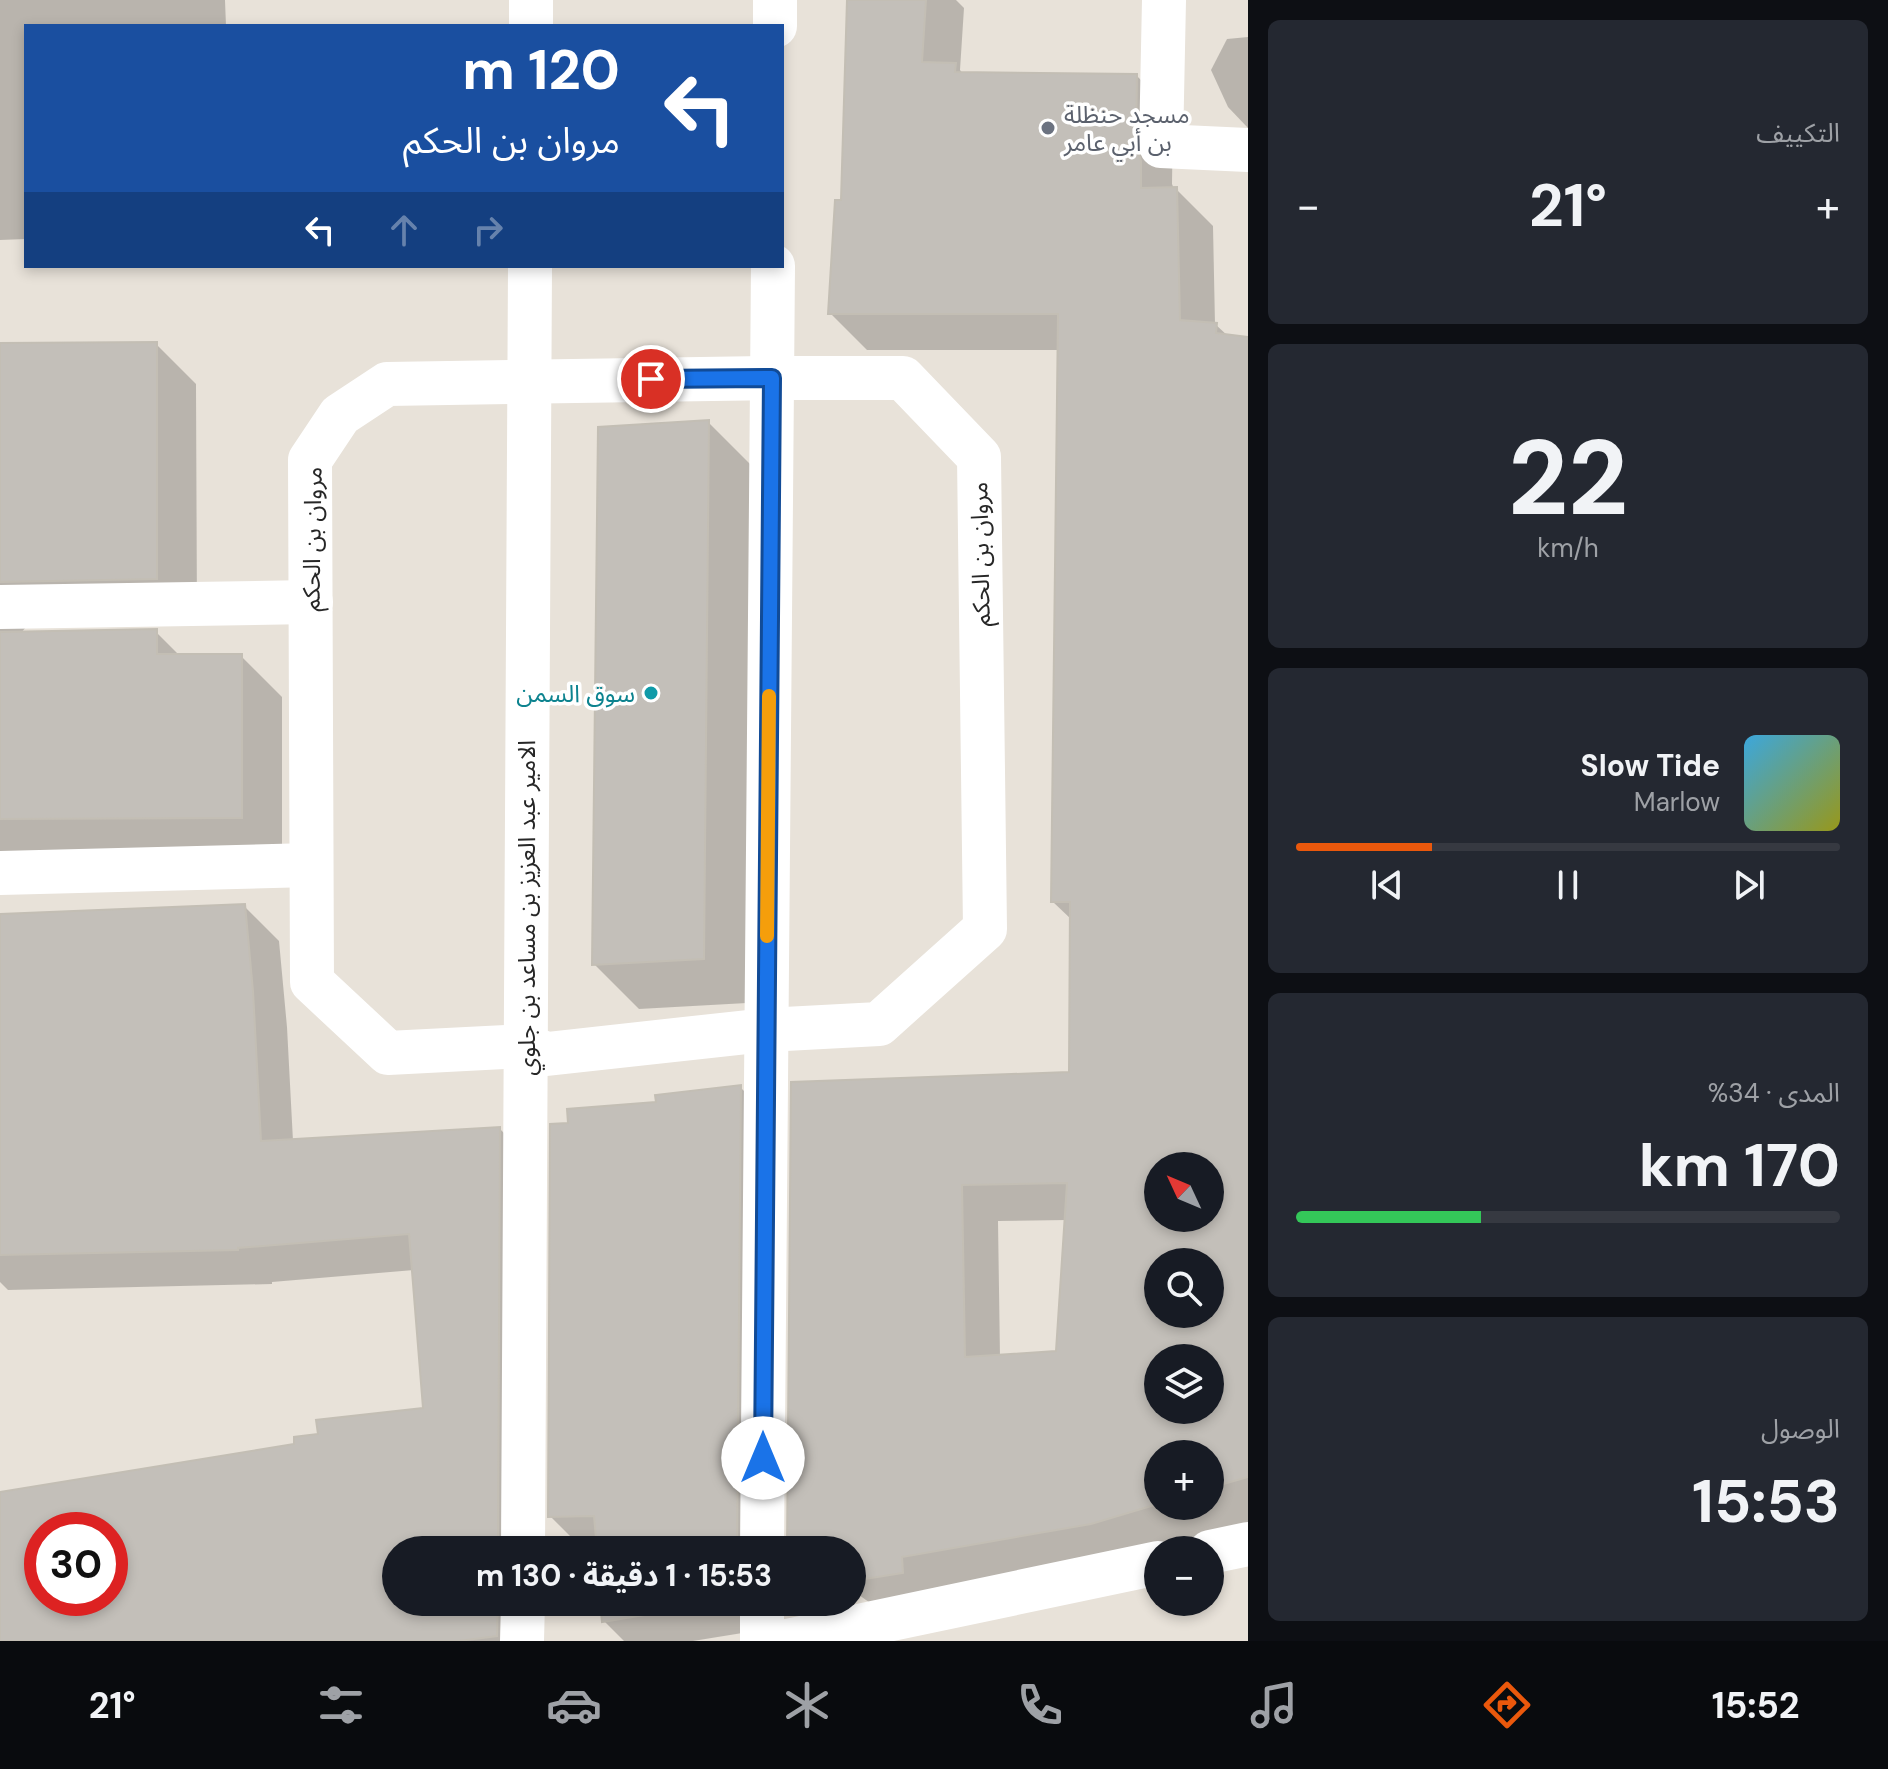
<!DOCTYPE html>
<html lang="ar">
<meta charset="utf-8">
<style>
body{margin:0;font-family:"DM Sans","Noto Sans Arabic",sans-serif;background:#242831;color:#f1f3f6;direction:rtl;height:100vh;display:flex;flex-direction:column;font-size:30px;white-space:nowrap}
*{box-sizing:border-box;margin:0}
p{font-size:26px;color:#9ea1a6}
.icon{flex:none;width:44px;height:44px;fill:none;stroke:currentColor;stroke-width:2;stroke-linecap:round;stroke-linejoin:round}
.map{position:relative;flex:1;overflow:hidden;direction:ltr}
.panel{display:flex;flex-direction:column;gap:20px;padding:20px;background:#0d0f14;width:640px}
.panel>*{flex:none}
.guide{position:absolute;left:24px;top:24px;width:760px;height:244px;border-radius:0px;box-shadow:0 4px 12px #0003;direction:rtl;background:#1a4fa0;color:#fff;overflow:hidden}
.needle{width:52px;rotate:314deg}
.fabs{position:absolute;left:1144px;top:1152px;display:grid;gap:16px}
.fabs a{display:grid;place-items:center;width:80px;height:80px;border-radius:50%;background:#171b24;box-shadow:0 4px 12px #0003;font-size:40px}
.speed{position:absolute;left:24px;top:1512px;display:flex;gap:16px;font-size:40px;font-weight:700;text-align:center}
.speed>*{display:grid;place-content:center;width:104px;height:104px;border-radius:50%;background:#171b24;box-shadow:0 4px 12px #0003;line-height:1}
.speed .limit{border:12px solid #d22;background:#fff;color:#111}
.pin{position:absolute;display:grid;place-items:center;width:68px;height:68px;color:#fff;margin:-34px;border:4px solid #fff;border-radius:50%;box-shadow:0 2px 8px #0007}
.me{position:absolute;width:88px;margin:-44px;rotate:0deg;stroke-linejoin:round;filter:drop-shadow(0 0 6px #0008)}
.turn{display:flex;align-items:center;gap:28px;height:168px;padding:0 32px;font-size:36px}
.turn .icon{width:104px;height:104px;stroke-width:2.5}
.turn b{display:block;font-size:56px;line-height:68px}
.lanes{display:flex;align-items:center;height:76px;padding:0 32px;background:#0003;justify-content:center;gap:40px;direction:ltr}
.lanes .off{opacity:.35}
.big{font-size:60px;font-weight:700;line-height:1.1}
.panel .tile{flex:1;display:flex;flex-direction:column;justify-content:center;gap:12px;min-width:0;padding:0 28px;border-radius:12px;background:#242831}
.panel .dial{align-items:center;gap:0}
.dial b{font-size:104px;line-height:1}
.song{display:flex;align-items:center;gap:24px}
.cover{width:96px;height:96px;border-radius:12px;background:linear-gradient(135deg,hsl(200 70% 55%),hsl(60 70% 35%))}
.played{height:8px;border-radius:4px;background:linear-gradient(90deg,#ea580c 25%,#363941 25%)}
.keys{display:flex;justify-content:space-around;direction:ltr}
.heat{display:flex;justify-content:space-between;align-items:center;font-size:44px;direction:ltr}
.charge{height:12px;border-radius:6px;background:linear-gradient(90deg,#34c759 34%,#363941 0)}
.trip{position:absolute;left:382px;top:1536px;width:484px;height:80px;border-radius:40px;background:#171b24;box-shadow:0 4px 12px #0003;font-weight:700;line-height:80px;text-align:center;direction:rtl}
.dock{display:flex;height:128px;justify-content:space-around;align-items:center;background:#090b0e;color:#9ea1a6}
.dock .icon{width:56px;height:56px}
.dock .on{color:#ea580c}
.dock b{font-size:36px;color:#f1f3f6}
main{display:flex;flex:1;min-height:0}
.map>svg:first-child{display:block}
.shadow{fill:#0003;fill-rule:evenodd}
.building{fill:#c3bfb9;stroke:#c3beb4;stroke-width:2;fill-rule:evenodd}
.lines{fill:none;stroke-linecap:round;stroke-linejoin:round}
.street{stroke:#fff;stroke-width:44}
.route-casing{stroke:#114b97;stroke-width:20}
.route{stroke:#1a73e8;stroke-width:14}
.slow{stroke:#f59e0b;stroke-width:14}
.worship-dot{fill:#6b7280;stroke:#fff;stroke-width:3}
.culture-dot{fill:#0f9aa8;stroke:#fff;stroke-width:3}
.labels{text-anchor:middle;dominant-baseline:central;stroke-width:7;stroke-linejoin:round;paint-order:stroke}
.worship-label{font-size:24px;fill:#5b616d;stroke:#fff;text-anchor:start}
.street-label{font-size:24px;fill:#272727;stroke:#fff}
.culture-label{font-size:24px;fill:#0d838f;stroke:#fff;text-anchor:end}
</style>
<main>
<section class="panel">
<div class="tile"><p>التكييف</p>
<div class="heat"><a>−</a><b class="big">21°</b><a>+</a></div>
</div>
<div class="tile dial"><b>22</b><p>km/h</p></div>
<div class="tile">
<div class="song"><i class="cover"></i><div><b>Slow Tide</b><p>Marlow</p></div></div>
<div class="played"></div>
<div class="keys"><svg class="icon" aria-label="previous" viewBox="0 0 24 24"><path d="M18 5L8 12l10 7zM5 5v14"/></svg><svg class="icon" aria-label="pause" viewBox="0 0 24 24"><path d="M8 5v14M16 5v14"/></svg><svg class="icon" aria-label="next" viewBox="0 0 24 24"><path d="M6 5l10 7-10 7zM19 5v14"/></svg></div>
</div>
<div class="tile"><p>المدى · 34%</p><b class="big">170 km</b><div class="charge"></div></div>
<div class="tile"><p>الوصول</p><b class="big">15:53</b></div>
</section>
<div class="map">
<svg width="1248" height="1641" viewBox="0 0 1248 1641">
<rect width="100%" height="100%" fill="#e8e2d9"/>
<g class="shadow">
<polygon points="0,0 225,0 226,26 26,26 26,239 0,240"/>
<path d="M848 0H956L964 8 960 70 964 75 1137 76 1173 113 1172 184 1174 189H1176L1213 226 1215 324 1228 336 1248 339V1529L1242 1526 1162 1550 873 1605 852 1590V1550H803L793 1084 1071 1074 1072 920 1053 902 1059 350H867L830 313 843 202ZM1158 1166H1210V1218H1158ZM1067 1220 1058 1353 1000 1356 998 1221ZM1158 1262H1210V1314H1158ZM1158 1358H1210V1410H1158ZM1158 1454H1210V1506H1158Z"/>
<polygon points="1248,37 1248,128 1228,107 1211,70 1227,39"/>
<polygon points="156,344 196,384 197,619 27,626 20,634 156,632 180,656 241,656 282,697 282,858 0,859 0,345"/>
<polygon points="708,422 753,467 747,1003 639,1009 594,964"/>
<path d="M244 906 279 941 287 1027 293 1141 500 1129 534 1164 532 1550H396V1602H538L532 1641H0V1494L296 1446 320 1435 425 1410 414 1270 272 1282V1284L8 1290 0 1282V916ZM42 1530H110V1598H42Z"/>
<polygon points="740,1087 770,1117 766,1550 599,1550 598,1545 580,1546 550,1516 570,1125 658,1103"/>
<polygon points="602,1602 777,1602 767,1629 693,1641 624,1641 604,1621"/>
</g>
<g class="building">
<path d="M847 0H926L922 62 956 63 955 72 1137 74 1136 145 1141 161V188L1177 187 1180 320 1217 323 1216 333 1248 337V1477L1210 1488V1454H1158V1504L1091 1524 902 1557 903 1573 852 1581V1550H787L791 1082 1069 1072 1070 902H1051L1058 314H828L835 200H841ZM1158 1166H1210V1218H1158ZM1067 1183 1056 1351 965 1357 962 1185ZM1158 1262H1210V1314H1158ZM1158 1358H1210V1410H1158Z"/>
<polygon points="157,342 157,579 0,582 0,343"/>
<polygon points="709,420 704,959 592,965 598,427"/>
<polygon points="157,629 157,654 242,654 242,818 0,819 0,632"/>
<path d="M245 904 253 991 261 1141 500 1127 498 1550H396V1602H498L497 1636 459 1641H0V1492L294 1444V1437L318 1434 316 1420 423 1408 409 1234 238 1248V1250L0 1255V914ZM42 1530H110V1598H42Z"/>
<polygon points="741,1085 737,1550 597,1550 594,1516 548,1517 550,1124 568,1123 567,1109 656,1102 655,1095"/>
<polygon points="600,1602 723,1602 602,1622"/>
</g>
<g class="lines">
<g class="street">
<polyline points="1164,0 1161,146 1248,150"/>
<polyline points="531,26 531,0"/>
<polyline points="775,26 775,0"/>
<polygon points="772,378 903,378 979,457 985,929 879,1024 766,1030 547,1054 526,1046 388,1053 312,982 310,460 340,415 387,384"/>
<polyline points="0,607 311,602"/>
<polyline points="0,873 311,865"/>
<polyline points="523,1550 530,266"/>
<polyline points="762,1550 773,266"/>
<polyline points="1210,1552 1248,1544"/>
<polyline points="522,1641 523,1602"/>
<polyline points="762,1641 762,1602"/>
<polyline points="787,1641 1158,1563"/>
</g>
</g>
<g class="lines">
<defs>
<polyline id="route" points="651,379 772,378 763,1458"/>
</defs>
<use href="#route" class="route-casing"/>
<use href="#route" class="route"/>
<polyline class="slow" points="767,936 769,696"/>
</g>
<circle class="worship-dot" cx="1048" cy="128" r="8"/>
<circle class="culture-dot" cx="651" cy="693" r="8"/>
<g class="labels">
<g class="worship-label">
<text x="1064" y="114">مسجد حنظلة<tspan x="1064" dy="28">بن أبي عامر</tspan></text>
</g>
<g class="street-label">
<text transform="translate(312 539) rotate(-89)">مروان بن الحكم</text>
<text transform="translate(980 554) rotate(-91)">مروان بن الحكم</text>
<text transform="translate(526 908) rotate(-90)">الامير عبد العزيز بن مساعد بن جلوي</text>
</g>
<g class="culture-label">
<text x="635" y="693">سوق السمن</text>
</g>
</g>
</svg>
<div class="fabs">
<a><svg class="needle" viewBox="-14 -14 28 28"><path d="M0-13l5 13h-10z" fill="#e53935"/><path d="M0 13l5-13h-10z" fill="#9ea1a6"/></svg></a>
<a><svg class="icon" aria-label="search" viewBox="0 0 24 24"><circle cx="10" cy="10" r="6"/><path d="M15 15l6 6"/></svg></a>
<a><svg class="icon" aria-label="layers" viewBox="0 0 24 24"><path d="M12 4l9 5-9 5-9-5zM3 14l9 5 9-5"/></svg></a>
<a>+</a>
<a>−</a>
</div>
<div class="speed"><div class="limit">30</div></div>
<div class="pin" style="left:651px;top:379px;background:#d93025"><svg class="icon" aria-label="arrive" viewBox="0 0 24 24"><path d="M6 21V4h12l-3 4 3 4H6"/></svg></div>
<svg class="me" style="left:763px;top:1458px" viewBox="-20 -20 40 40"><circle r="19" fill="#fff"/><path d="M0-13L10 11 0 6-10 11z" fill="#1a73e8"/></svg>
<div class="trip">15:53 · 1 دقيقة · 130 m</div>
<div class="guide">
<div class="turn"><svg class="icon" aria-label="left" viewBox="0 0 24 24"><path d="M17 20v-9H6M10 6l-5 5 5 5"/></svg><div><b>120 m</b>مروان بن الحكم</div></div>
<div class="lanes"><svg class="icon" aria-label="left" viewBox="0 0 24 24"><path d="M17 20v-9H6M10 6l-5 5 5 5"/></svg><svg class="icon off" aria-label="ahead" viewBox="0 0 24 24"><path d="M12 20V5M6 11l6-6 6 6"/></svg><svg class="icon off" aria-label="right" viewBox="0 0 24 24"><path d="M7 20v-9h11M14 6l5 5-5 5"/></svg></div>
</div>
</div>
</main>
<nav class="dock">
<b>15:52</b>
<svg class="icon on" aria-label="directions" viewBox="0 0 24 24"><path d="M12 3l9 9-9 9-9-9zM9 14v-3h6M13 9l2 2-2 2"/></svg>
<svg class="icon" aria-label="music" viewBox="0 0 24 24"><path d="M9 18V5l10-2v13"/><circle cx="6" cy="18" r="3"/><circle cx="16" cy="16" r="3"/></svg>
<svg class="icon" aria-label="phone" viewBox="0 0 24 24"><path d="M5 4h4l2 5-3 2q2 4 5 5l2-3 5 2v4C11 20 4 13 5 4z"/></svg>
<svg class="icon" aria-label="climate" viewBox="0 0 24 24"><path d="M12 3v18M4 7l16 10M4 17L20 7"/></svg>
<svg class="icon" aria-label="car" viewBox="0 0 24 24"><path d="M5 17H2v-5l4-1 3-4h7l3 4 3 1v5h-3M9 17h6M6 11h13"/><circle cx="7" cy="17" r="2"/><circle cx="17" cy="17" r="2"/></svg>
<svg class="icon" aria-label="filters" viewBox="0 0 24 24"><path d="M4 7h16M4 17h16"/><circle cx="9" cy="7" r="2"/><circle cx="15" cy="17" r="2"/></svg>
<b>21°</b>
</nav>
